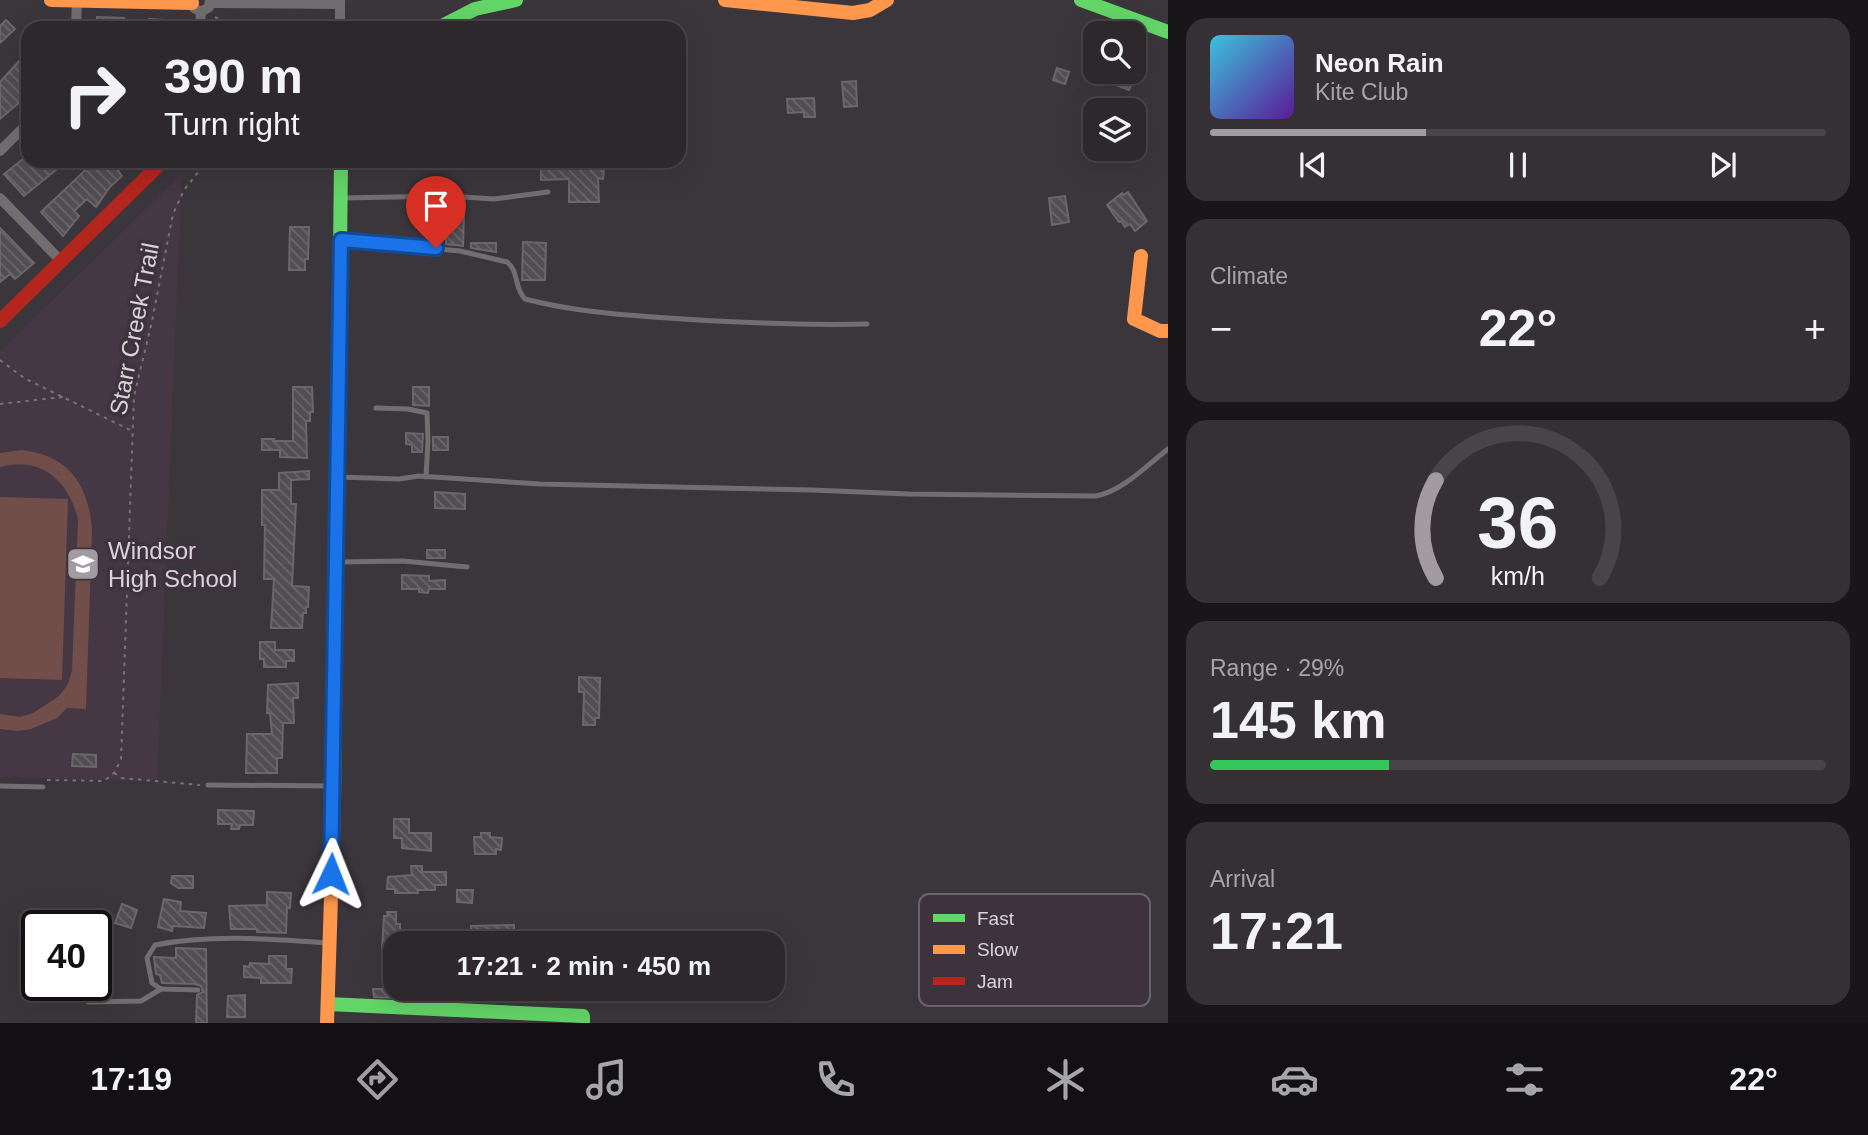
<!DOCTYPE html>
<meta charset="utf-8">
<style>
body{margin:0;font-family:Arial,sans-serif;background:#343034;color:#f1f3f6;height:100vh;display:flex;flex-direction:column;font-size:26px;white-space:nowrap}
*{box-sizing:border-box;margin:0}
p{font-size:23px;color:#a6a6a9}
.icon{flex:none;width:38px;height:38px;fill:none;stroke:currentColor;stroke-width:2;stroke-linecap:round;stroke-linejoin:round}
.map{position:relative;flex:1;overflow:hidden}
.panel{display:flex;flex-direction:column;gap:18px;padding:18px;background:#181618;width:700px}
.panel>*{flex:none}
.banner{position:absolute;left:21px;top:21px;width:665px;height:147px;border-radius:21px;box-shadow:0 7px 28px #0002,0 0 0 2px #484448;background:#2c282c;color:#f1f3f6;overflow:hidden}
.controls{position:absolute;left:1083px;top:21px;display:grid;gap:14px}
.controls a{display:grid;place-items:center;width:63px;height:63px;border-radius:14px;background:#2c282c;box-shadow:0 7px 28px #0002,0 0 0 2px #484448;font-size:35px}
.speed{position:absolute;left:21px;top:910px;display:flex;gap:14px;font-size:35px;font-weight:700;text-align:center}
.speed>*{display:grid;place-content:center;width:91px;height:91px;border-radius:50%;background:#2c282c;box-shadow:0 7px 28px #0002,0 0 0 2px #484448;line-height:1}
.speed .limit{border:4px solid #111;border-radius:10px;background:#fff;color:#111}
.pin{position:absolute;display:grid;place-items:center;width:60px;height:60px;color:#fff;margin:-72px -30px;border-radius:50% 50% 50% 0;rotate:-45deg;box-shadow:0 0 7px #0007}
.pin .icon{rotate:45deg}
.me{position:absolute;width:77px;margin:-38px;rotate:2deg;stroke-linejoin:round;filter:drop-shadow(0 0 5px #0008)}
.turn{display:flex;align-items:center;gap:24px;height:147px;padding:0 28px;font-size:32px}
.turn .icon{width:91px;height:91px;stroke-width:2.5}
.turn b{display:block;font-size:49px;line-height:60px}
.big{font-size:52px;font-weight:700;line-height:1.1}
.panel .widget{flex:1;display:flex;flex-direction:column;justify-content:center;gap:10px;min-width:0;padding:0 24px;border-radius:21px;background:#343034}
.panel .dial{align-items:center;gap:0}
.dial svg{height:182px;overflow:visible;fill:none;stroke:#484448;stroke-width:7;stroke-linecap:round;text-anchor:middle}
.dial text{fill:#f1f3f6;stroke:none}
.song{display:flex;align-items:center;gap:21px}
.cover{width:84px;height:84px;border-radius:10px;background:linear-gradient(135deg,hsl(190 70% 55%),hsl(270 70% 35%))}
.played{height:7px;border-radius:4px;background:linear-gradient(90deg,#a29ca2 35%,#484448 35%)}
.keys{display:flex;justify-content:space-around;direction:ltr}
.heat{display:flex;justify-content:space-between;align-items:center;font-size:38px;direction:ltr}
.charge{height:10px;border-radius:5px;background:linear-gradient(90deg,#34c759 29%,#484448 0)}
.trip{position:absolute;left:383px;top:931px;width:402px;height:70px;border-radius:21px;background:#2c282c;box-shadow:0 7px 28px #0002,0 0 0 2px #484448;font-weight:700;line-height:70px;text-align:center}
.tabs{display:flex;height:112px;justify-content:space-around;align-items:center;background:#121012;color:#a6a6a9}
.tabs .icon{width:49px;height:49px}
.tabs .selected{color:#a29ca2}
.tabs b{font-size:32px;color:#f1f3f6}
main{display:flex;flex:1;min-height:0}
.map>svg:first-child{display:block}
.built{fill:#453744}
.green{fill:#714e49}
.building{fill:url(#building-back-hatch);stroke:#6a676c;stroke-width:2}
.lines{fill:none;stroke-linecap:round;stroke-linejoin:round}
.path{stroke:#767275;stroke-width:2;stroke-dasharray:3.5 5;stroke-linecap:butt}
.lane{stroke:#716e70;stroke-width:5}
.street{stroke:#716e70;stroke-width:10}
.fast{stroke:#63d668;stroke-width:14}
.slow{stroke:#ff974d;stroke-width:14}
.jam{stroke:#b3261e;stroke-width:14}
.route-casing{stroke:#114b97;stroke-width:18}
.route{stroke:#1a73e8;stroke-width:12}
.labels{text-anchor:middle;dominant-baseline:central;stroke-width:7;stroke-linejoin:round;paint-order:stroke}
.street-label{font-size:24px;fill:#dad3d9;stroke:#3e333d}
.poi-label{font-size:24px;fill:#dad3d9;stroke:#3e333d;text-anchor:start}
.key{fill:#3e333d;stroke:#6d636c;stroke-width:2}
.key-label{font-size:19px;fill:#dad3d9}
</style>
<main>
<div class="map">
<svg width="1168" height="1023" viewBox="0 0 1168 1023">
<defs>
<pattern id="building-back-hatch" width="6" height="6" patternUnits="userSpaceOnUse" patternTransform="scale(1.75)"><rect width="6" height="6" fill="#514e53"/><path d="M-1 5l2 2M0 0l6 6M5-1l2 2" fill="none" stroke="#69676b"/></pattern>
</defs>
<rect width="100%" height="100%" fill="#3b363b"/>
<polygon class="built" points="182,173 157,781 0,777 0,352"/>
<g class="green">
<path d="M21 450C69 455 89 485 92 531L86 709 67 708 57 718 31 729 18 731 0 729V714L20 717 33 713 59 696 68 684 72 670 78 519C68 480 41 456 0 467V453Z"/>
<polygon points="0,497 68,499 62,680 0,678"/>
</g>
<g class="building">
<polygon points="97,17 124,18 124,28 96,27"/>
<polygon points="149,19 181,21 181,28 148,28"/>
<polygon points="6,20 15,29 0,43 0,26"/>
<polygon points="21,59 28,65 28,95 0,119 0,82"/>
<polygon points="1138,66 1146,70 1143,78 1136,74 1129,90 1083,72 1136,72"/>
<polygon points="1057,68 1069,72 1065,84 1053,80"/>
<polygon points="856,81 857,106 844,107 842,82"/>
<polygon points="814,98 815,117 804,117 804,112 788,113 787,99"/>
<polygon points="28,155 28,161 67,161 24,196 4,174"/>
<polygon points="95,161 127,161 118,171 122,176 110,187 96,207 87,199 74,211 79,216 63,236 41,212"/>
<polygon points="541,168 604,169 603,179 598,178 599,202 569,202 569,179 541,180"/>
<polygon points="1128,192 1147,221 1135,231 1130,224 1125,227 1121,221 1119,222 1107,205 1122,193 1123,195"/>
<polygon points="1065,196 1069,222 1052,225 1049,198"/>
<polygon points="438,214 464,214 463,246 446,244 446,239 438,238"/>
<polygon points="290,227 309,227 308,259 305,259 305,270 289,270"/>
<polygon points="0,228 34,263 15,279 10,274 0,282"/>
<polygon points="523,242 546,243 545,280 522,280"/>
<polygon points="471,243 496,243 496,252 471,248"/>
<polygon points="293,387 312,387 313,412 310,412 310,421 306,421 307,458 280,457 280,450 262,450 262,439 274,439 274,441 293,441"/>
<polygon points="413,387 429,387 429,406 413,405"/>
<polygon points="406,433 423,434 422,452 412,452 412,445 406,444"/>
<rect x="433" y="437" width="15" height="13"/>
<polygon points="309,471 309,479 291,480 291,504 296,504 292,586 309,587 308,607 306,607 306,613 303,613 302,628 271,628 274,579 264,579 265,525 262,525 262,490 279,490 279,473"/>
<polygon points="435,492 465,494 465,509 435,508"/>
<rect x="427" y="550" width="18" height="8"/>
<polygon points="402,575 429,576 429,581 445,580 445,589 429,589 428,593 419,592 419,589 402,589"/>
<polygon points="260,642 275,642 275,650 294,650 294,661 286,661 286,667 264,667 264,659 260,659"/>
<polygon points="579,677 600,678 599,718 595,718 595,725 583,725 584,692 579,692"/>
<polygon points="298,683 298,698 293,698 294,723 283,723 282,758 277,758 277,773 246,773 247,734 272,734 270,713 267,713 268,685"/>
<polygon points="73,754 96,755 96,767 72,766"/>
<polygon points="218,810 254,811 253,825 240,825 239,829 231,829 232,824 218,824"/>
<polygon points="394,819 409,819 409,833 431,833 431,851 402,848 402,838 394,838"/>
<polygon points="481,833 490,833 490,837 502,838 501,850 496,849 496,854 475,854 474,837 481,837"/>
<polygon points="411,866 422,866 422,872 446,872 446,885 435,885 435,890 418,890 418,893 395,893 395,889 387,889 388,877 412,875"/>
<polygon points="172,876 193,876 193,888 178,888 171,883"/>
<polygon points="457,890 473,890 472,903 457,902"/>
<polygon points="267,892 291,893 290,908 287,908 286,933 257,932 257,929 231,929 229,906 267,905"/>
<polygon points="164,899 181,902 180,911 206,913 204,928 173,926 172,931 158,927"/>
<polygon points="122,904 137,910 131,928 115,923"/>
<polygon points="387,912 396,912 396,924 400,924 400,943 396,943 396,949 382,949 384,916 388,916"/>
<polygon points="514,925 514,938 509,938 509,941 471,939 471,926"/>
<polygon points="176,948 206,949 207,1023 196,1023 197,995 203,992 201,986 195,984 162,983 160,975 156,974 154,957 176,958"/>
<polygon points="269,956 286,956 286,969 292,969 291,983 261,983 261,978 244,977 244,966 249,967 250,963 269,964"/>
<polygon points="373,989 396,989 396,998 374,997"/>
<polygon points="416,989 448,989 448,1000 416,999"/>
<rect x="472" y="989" width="25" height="11"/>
<polygon points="245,995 245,1017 227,1017 228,996"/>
</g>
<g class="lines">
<g class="path">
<polyline points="215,17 236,28"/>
<polyline points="250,28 261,16"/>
<polyline points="0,360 24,378 130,430"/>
<polyline points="0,404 63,397"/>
<polyline points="114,773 122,778 200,785"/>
<polyline points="47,780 104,781 115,772 121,759 134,396 151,326 173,214 184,190 207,161"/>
</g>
<g class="lane">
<polyline points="342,198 448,196 494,199 548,192"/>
<path d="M341 240 460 251 507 262C519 271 514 288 525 299 567 310 610 314 653 317 724 322 796 326 867 324"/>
<polyline points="376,408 408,409 427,413 428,441 426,477"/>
<path d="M338 477 399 479 419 476 540 484 812 490 908 494 1096 496C1123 491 1147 465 1168 449"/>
<polyline points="337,562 403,561 467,567"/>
<polyline points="208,785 334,786"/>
<polyline points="0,786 43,787"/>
<path d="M198 990 161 989 152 983 147 958 155 945C212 934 272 939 329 943"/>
<polyline points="88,1002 141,1001 161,989"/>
</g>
<g class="street">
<polyline points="192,0 194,8 201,12 209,7 210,0"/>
<polyline points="340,1 340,28"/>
<polyline points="210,3 340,4"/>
<polyline points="76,28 77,0"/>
<polyline points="200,28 201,12"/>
<polyline points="0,151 28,123"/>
<polyline points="0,198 61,261"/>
</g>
<g class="fast">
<polyline points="1081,0 1168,32"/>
<polyline points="438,28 475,9 516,0"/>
<polyline points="337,530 341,161"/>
<polyline points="328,1004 583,1016 583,1023"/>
</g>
<g class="slow">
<polyline points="51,0 192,3"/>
<polyline points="725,0 853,13 870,10 887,0"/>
<polyline points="1141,256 1134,319 1160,331 1168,331"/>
<polyline points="327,1023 334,803 337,530"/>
</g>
<polyline class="jam" points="0,321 163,161"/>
</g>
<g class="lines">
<defs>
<polyline id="route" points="331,874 341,240 436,248"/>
</defs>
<use href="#route" class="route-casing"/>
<use href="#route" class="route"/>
</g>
<defs>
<symbol id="school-square" viewBox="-11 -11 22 22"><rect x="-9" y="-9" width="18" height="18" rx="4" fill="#a29ca2" stroke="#3e333d"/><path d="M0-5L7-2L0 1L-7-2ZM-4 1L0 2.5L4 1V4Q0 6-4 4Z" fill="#fff"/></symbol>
</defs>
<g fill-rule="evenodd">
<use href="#school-square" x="64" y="545" width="38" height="38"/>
</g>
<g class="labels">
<g class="street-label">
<text transform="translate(134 329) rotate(-79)">Starr Creek Trail</text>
</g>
<g class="poi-label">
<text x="108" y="550">Windsor<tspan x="108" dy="28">High School</tspan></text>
</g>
</g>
<rect x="919" y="894" width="231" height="112" rx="10" class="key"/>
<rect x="933" y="914" width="32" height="8" fill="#63d668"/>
<rect x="933" y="945" width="32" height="9" fill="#ff974d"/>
<rect x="933" y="977" width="32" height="8" fill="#b3261e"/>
<g class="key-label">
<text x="977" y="925">Fast</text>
<text x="977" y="956">Slow</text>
<text x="977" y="988">Jam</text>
</g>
</svg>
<div class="controls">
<a><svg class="icon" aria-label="search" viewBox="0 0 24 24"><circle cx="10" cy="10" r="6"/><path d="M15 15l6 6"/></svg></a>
<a><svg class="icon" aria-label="layers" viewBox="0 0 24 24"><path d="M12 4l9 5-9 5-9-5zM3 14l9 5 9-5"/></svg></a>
</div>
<div class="speed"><div class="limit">40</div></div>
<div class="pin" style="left:436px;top:248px;background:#d93025"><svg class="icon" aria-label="arrive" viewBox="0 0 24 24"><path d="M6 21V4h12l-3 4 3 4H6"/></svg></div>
<svg class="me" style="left:331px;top:874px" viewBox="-20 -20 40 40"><path d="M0-17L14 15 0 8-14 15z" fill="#1a73e8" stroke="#fff" stroke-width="4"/></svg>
<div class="trip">17:21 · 2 min · 450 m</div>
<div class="banner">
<div class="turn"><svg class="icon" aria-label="right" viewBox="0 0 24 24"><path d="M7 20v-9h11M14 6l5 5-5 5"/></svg><div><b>390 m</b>Turn right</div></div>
</div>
</div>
<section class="panel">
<div class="widget">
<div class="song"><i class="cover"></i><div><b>Neon Rain</b><p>Kite Club</p></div></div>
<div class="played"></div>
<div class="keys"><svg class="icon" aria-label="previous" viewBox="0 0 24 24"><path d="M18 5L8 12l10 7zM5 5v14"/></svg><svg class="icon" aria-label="pause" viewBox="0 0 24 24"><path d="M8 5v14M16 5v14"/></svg><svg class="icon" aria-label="next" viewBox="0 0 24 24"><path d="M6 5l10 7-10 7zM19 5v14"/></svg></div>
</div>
<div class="widget"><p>Climate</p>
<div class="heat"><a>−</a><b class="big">22°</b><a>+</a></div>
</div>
<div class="widget dial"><svg viewBox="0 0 100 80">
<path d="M14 69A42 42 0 1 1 86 69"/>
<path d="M14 69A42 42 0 0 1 14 26" stroke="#a29ca2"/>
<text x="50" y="56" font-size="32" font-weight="700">36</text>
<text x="50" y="72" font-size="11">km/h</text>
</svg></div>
<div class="widget"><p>Range · 29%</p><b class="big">145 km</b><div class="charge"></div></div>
<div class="widget"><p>Arrival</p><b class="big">17:21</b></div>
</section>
</main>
<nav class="tabs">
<b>17:19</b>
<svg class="icon selected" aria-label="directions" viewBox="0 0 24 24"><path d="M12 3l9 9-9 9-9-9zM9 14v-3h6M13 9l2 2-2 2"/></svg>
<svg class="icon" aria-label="music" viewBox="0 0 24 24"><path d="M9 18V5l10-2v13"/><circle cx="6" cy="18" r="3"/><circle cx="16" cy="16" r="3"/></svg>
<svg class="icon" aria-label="phone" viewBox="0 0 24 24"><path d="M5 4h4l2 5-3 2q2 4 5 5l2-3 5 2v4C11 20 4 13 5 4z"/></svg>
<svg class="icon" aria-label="climate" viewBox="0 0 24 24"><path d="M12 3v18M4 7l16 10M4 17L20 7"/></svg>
<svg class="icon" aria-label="car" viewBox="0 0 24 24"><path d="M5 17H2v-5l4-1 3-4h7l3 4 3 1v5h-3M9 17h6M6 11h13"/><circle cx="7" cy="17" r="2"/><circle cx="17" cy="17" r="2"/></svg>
<svg class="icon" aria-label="filters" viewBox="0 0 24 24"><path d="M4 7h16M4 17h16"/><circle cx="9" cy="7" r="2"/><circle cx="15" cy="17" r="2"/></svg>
<b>22°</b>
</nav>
